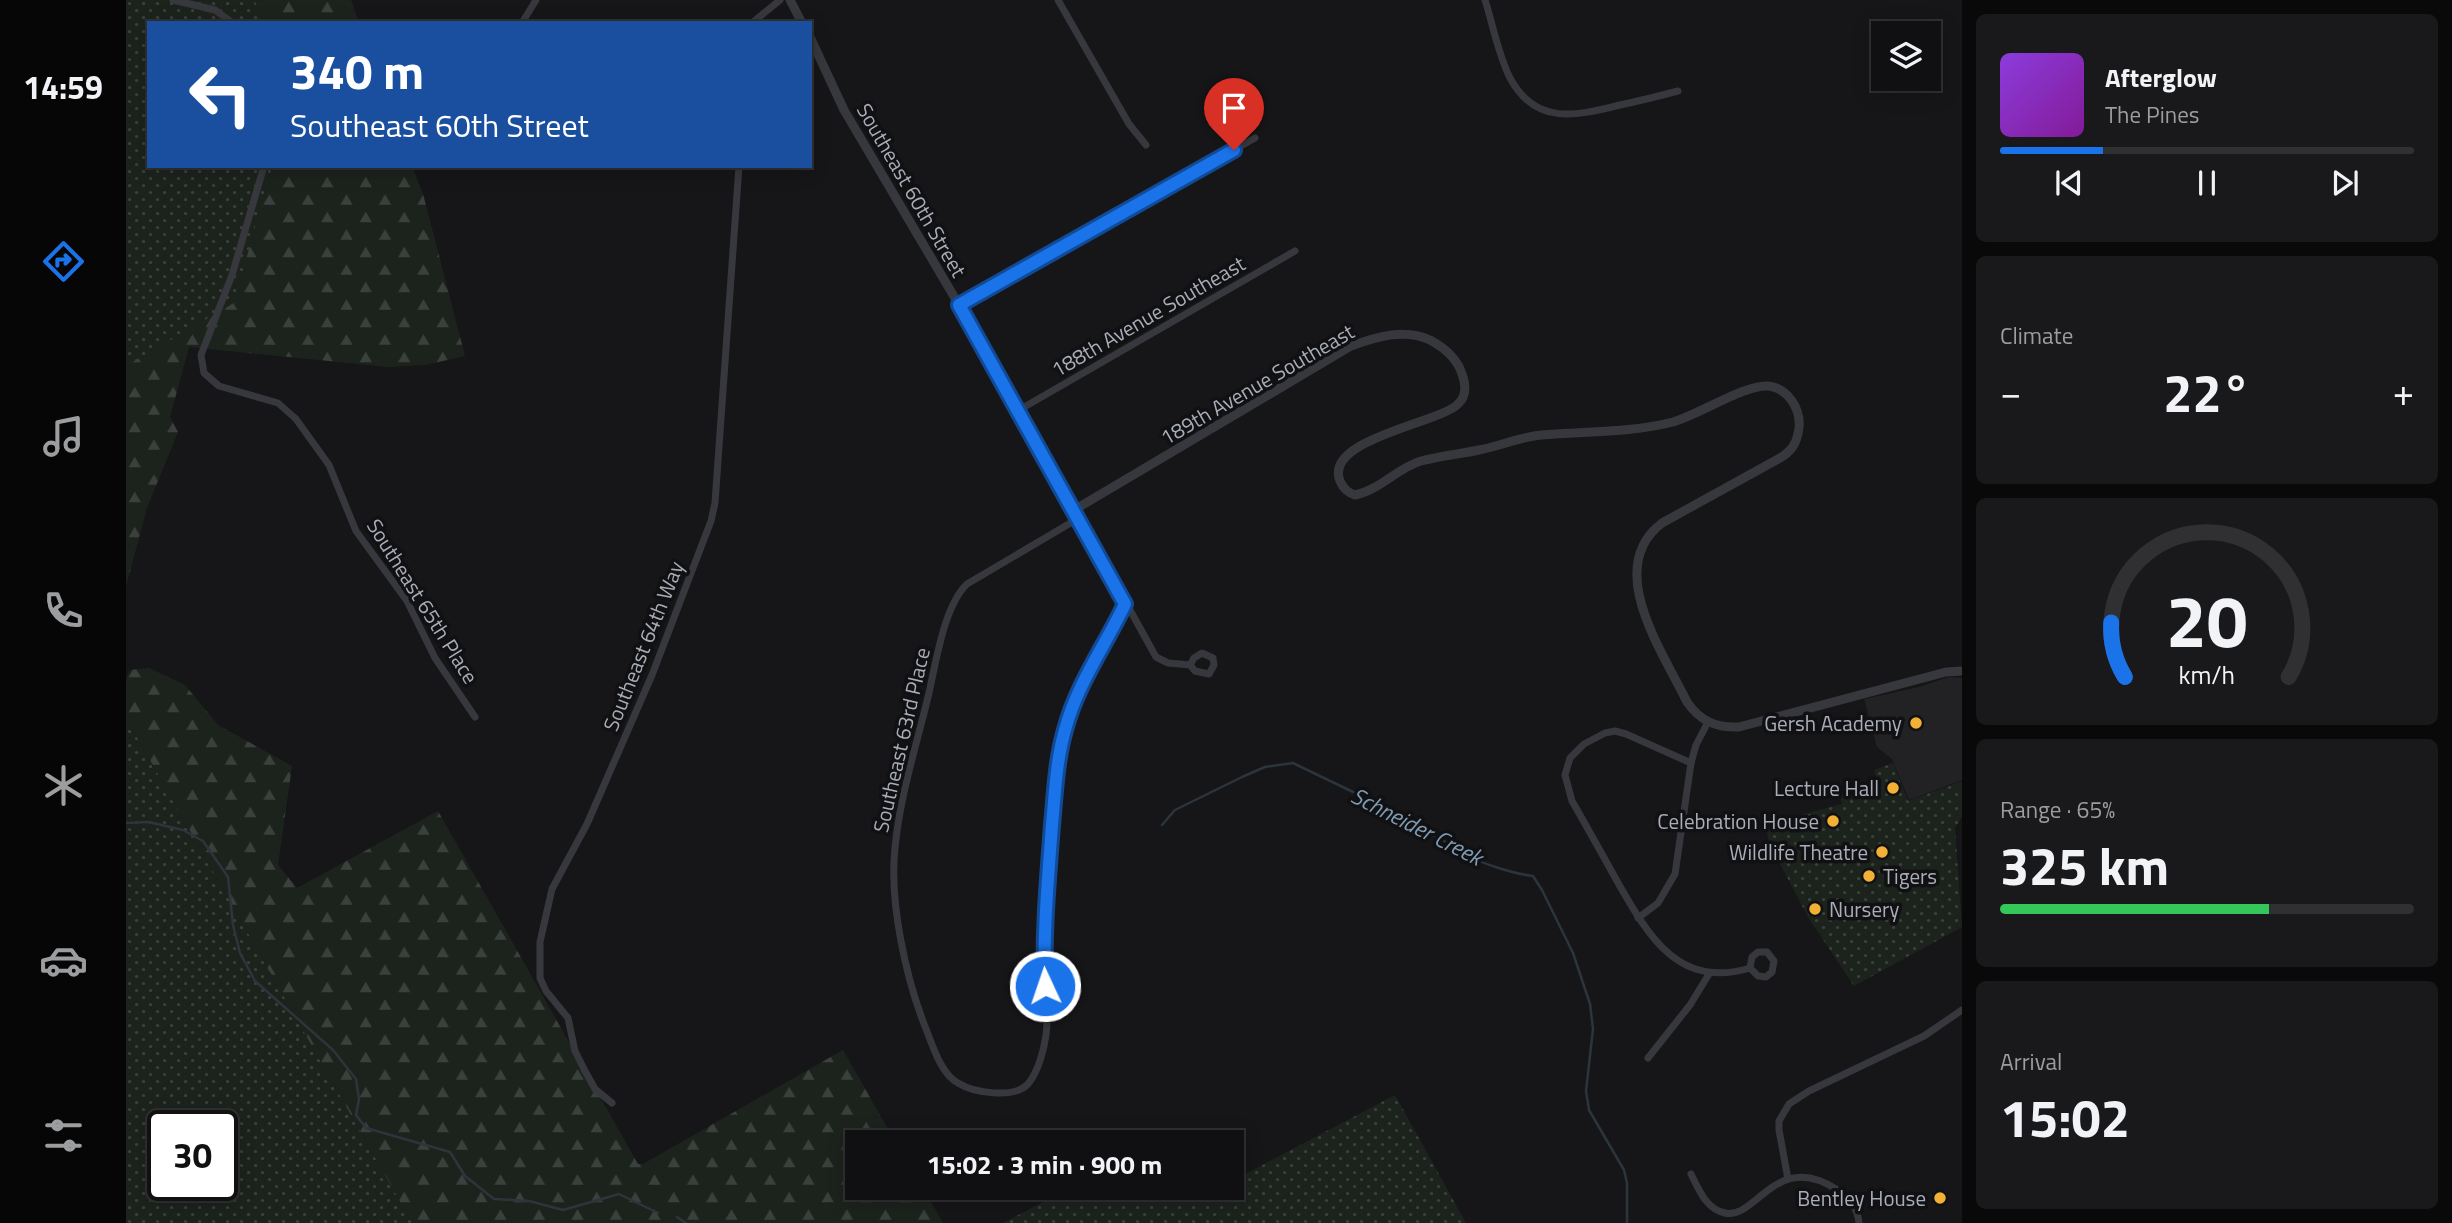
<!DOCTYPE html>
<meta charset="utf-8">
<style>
body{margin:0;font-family:"Titillium Web",sans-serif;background:#19191b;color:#f1f3f6;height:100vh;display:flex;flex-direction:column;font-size:26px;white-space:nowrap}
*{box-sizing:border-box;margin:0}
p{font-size:23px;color:#9c9d9f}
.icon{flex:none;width:38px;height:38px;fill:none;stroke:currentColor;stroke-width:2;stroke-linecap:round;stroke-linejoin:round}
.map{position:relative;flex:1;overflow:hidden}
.details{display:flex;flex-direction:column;gap:14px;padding:14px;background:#09090a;width:490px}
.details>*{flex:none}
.hud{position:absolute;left:21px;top:21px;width:665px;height:147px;border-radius:0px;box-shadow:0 4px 18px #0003,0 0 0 2px #303032;background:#1a4fa0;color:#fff;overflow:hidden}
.fabs{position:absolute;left:1745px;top:21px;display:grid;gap:14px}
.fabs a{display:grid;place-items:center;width:70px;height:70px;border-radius:0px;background:#101012;box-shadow:0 4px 18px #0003,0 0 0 2px #303032;font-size:35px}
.speed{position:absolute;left:21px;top:1110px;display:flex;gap:14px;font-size:35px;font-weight:700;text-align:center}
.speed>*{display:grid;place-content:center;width:91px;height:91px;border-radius:50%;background:#101012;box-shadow:0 4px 18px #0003,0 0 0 2px #303032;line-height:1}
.speed .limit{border:4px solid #111;border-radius:10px;background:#fff;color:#111}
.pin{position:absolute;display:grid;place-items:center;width:60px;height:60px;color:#fff;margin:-72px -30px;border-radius:50% 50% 50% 0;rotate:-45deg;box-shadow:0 0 7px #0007}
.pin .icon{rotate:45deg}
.me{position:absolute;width:77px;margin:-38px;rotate:357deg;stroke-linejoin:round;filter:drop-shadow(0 0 5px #0008)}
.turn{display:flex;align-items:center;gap:24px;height:147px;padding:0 28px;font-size:32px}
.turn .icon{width:91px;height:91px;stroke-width:2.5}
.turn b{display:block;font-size:49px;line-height:60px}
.big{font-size:52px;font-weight:700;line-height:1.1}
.details .card{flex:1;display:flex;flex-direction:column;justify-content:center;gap:10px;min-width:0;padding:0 24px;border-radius:10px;background:#19191b}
.details .dial{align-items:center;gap:0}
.dial svg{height:182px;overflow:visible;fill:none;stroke:#303032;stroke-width:7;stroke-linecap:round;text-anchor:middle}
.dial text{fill:#f1f3f6;stroke:none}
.song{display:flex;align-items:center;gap:21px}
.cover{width:84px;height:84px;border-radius:10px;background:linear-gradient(135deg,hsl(270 70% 55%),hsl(290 70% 35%))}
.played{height:7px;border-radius:4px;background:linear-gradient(90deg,#1a73e8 25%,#303032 25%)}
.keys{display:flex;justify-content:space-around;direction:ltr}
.heat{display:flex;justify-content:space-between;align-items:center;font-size:38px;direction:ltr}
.charge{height:10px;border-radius:5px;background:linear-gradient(90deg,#34c759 65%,#303032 0)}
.trip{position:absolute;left:719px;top:1130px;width:399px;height:70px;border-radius:0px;background:#101012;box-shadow:0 4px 18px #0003,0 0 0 2px #303032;font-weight:700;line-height:70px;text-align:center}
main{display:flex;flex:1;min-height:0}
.tabs{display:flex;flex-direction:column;width:126px;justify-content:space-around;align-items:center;background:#060607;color:#9c9d9f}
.tabs .icon{width:49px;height:49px}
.tabs .current{color:#1a73e8}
.tabs b{font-size:32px;color:#f1f3f6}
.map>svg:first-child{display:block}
.built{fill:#222225}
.forest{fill:url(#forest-firs)}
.park{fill:url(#park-dots);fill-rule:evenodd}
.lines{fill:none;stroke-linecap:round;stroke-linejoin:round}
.stream{stroke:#2c353c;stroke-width:2.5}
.minor{stroke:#37383d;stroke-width:7}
.tertiary{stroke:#37383d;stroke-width:9}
.route-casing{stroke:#114b97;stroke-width:18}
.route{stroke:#1a73e8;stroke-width:12}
.poi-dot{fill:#f2b134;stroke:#111113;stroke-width:2.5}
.labels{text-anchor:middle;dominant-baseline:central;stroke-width:7;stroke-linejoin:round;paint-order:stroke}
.street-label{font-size:21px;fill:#a8adb8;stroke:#111113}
.poi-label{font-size:21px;fill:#a8adb8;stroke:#111113;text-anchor:end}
.water-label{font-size:23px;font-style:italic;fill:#7f9bb3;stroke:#111113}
</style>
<main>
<nav class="tabs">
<b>14:59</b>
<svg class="icon current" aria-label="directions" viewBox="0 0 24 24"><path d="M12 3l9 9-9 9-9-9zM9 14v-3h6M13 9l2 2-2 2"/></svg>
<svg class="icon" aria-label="music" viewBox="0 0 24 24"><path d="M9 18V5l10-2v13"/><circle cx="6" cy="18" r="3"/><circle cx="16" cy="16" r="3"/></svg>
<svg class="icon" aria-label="phone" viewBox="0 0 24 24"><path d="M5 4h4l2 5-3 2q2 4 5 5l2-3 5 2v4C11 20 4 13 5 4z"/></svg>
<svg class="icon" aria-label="climate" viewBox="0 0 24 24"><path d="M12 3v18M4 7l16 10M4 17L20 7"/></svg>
<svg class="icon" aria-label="car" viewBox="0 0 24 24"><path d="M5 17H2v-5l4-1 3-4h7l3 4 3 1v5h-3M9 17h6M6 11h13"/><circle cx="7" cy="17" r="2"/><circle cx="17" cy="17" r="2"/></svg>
<svg class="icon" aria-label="filters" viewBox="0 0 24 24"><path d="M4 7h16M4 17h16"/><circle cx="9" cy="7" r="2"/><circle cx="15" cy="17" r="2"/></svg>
</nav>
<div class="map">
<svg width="1836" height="1223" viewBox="0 0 1836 1223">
<defs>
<pattern id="forest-firs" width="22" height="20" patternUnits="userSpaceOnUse" patternTransform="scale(1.75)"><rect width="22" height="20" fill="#1c231d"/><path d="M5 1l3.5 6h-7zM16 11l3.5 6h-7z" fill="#3a403c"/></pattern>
<pattern id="park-dots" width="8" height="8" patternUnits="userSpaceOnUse" patternTransform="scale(1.75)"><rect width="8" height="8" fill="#1c231d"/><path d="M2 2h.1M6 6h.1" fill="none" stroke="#3a403c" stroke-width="1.8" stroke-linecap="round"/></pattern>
</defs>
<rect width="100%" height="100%" fill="#161618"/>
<polygon class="built" points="1823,677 1836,678 1836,780 1783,800 1766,759 1751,747 1738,699 1793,687"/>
<g class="forest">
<polygon points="0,0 225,0 233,23 23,23 23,166 286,166 297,194 339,356 299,365 263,367 63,347 44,417 52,432 21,508 0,586"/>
<polygon points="23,668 59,685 92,725 166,766 152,865 171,888 312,811 512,1164 517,1164 717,1050 770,1143 732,1143 732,1188 797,1188 817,1223 286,1223 0,718 0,680 4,670"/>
</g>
<g class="park">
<polygon points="0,0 128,0 140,23 23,23 23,166 146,166 108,303 0,366"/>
<path d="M0 718 286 1223H0ZM96 1125V1185H37V1125Z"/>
<polygon points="1767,763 1782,801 1836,781 1836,817 1829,828 1836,927 1728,986 1682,917 1643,843 1640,827 1643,823 1716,804 1714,794 1753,786 1748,770"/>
<polygon points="1269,1095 1340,1223 877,1223 917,1202 1074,1188 1106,1188 1106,1181"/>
</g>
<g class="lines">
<g class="stream">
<polyline points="0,823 22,822 57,830 77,841 102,877 107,925 114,953 129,981 207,1050 230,1079 233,1099 230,1115 240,1128 324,1152 339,1176 368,1199 403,1201 437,1210 493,1194 532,1213"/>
<path d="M1036 825 1049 810 1116 777 1139 767 1167 763 1250 803 1274 819 1338 851C1349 863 1390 874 1407 876L1416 890 1447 953 1464 1004 1467 1029 1460 1091 1463 1110 1498 1170 1501 1183V1223"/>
<polyline points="551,1217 560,1223"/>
</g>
<g class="minor">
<polyline points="47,0 89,10 107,23"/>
<polyline points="932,0 1003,124 1020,145"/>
<path d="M1359 0C1367 25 1372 54 1384 78 1410 126 1450 116 1494 105 1513 101 1533 96 1552 91"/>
<polyline points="396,23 410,0"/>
<polyline points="626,23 654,0"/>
<polyline points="138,166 106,275 75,355 78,373 93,386 152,403 170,419 203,465 230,531 281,601 309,658 349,717"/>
<polyline points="833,305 1129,138"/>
<polyline points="893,410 1169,251"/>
<polyline points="952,516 1030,657 1042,663 1064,665 1069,671 1083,674 1088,665 1087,658 1076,653 1068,658 1064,665"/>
<path d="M953 518 841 584C818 606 810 662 803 693 791 744 774 795 769 848 763 902 780 979 800 1029 807 1046 815 1074 832 1083 848 1093 888 1099 902 1084 912 1072 918 1050 920 1035 924 1005 917 975 917 945 918 884 926 816 934 755L939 730 958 680 999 604"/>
<path d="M1565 763 1500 734 1489 731 1479 733 1458 744 1444 758 1439 775 1446 801C1461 827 1476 854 1491 881 1522 935 1552 990 1624 968L1626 957 1632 952H1641L1648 961 1646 972 1640 977 1632 976 1624 968"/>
<polyline points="1512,918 1532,903 1549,874 1565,763 1570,745 1582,722"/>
<polyline points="1522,1058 1564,1005 1583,974"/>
<polyline points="486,1103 469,1089 459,1071 449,1051 442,1018 420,991 414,978 414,942 426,889 461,824 526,675 585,521 589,503 613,166"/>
<path d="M1565 1174C1573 1190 1580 1209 1599 1213 1630 1220 1650 1150 1710 1189 1722 1197 1732 1208 1733 1223"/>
<polyline points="1662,1179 1653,1130 1653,1121 1663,1104 1683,1091 1798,1036 1836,1010"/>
</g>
<g class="tertiary">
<polyline points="664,0 676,23"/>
<path d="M684 37 718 110 833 305 948 510 1225 346C1250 337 1278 328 1304 340 1319 348 1331 358 1336 374 1340 385 1341 396 1332 404 1314 423 1197 439 1214 481 1217 488 1222 493 1229 495 1254 490 1271 468 1295 461 1314 456 1334 454 1353 450 1374 446 1394 437 1415 435 1459 431 1504 433 1547 422 1572 415 1620 384 1642 386 1662 388 1675 409 1673 428 1671 443 1666 451 1654 458L1536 523C1477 568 1537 652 1561 702 1574 721 1590 728 1613 727L1820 672 1836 671"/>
</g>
</g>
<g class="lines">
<defs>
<path id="route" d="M919 986C917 932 922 879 926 825 929 794 930 761 939 730 951 684 979 646 999 604L833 305 1108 150"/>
</defs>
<use href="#route" class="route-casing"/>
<use href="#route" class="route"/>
</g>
<g class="poi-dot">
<circle cx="1790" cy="723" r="7"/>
<circle cx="1767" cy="788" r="7"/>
<circle cx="1707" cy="821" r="7"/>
<circle cx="1756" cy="852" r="7"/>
<circle cx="1743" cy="876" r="7"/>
<circle cx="1689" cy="909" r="7"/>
<circle cx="1814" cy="1198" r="7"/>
</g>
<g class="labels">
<g class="street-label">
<text transform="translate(786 190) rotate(60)">Southeast 60th Street</text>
<text transform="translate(1022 316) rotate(-30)">188th Avenue Southeast</text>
<text transform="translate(1131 384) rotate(-30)">189th Avenue Southeast</text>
<text transform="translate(297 601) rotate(58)">Southeast 65th Place</text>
<text transform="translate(517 646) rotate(-68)">Southeast 64th Way</text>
<text transform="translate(775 740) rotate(-77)">Southeast 63rd Place</text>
</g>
<g class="poi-label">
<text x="1776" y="723">Gersh Academy</text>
<text x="1753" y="788">Lecture Hall</text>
<text x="1693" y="821">Celebration House</text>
<text x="1742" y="852">Wildlife Theatre</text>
<text x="1757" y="876" text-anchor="start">Tigers</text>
<text x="1703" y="909" text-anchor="start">Nursery</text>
<text x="1800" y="1198">Bentley House</text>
</g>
<g class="water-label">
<text transform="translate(1291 826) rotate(27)">Schneider Creek</text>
</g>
</g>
</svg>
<div class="fabs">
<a><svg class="icon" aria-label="layers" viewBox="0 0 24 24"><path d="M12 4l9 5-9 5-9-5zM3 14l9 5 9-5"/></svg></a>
</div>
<div class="speed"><div class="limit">30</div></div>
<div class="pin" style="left:1108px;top:150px;background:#d93025"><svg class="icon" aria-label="arrive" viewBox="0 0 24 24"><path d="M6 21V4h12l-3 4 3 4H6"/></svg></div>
<svg class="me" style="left:919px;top:986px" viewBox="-20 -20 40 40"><circle r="17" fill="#1a73e8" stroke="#fff" stroke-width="3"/><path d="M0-11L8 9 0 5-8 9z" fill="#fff"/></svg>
<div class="trip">15:02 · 3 min · 900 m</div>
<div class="hud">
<div class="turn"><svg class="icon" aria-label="left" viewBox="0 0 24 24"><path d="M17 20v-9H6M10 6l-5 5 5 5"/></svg><div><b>340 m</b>Southeast 60th Street</div></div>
</div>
</div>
<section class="details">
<div class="card">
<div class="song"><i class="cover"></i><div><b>Afterglow</b><p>The Pines</p></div></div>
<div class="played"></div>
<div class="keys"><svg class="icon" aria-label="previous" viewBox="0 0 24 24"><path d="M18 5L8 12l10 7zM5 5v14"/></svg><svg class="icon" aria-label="pause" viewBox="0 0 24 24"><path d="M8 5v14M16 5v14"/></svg><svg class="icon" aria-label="next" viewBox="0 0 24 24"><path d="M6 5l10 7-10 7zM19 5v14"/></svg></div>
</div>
<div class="card"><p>Climate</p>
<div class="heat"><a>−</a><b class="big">22°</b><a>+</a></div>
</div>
<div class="card dial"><svg viewBox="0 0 100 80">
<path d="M14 69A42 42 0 1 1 86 69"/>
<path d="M14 69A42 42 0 0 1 8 45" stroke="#1a73e8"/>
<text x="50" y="56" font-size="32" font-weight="700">20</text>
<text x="50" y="72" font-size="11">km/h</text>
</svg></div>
<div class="card"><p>Range · 65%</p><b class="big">325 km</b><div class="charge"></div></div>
<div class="card"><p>Arrival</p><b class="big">15:02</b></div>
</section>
</main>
